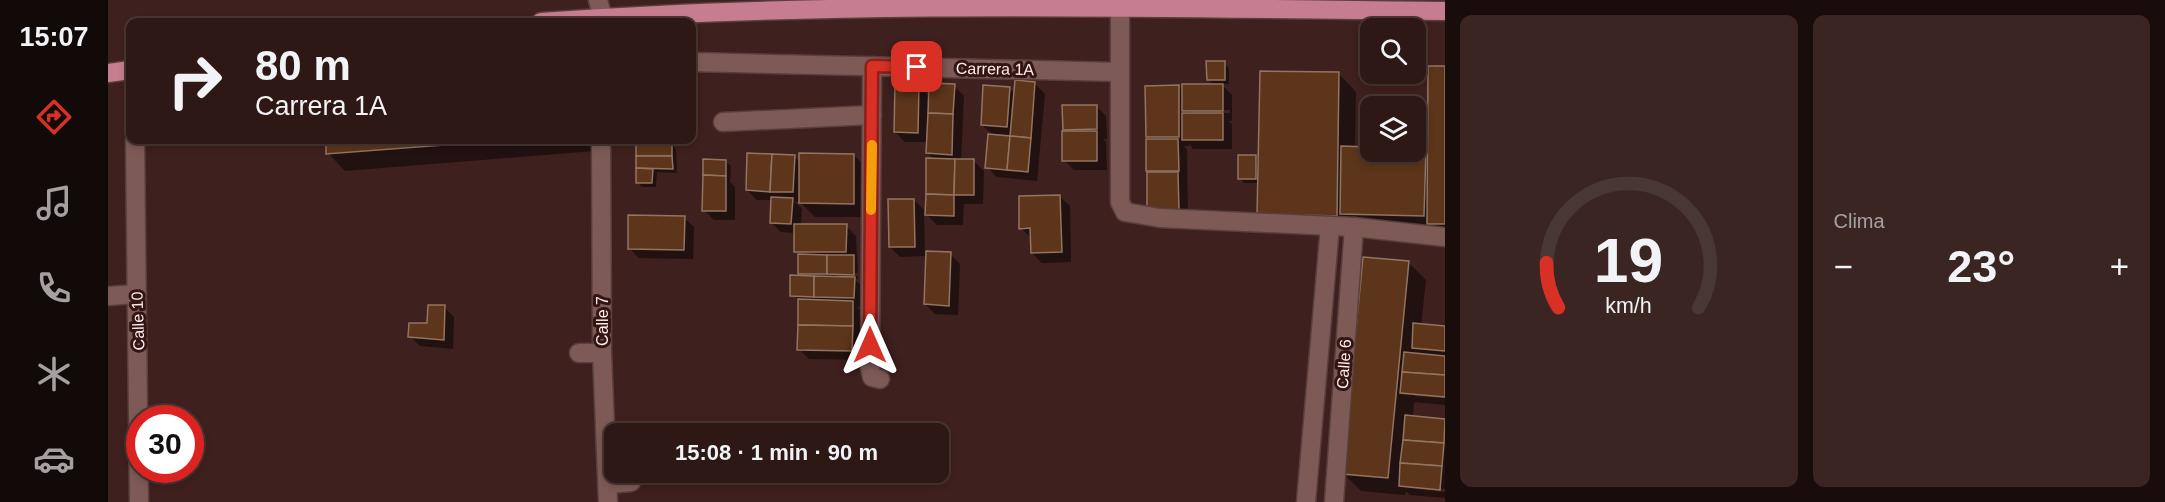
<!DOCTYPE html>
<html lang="es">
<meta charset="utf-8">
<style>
body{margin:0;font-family:Arial,sans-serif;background:#3a2523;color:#f1f3f6;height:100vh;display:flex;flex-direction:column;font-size:22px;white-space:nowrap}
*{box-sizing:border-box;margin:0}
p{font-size:20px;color:#a7a0a1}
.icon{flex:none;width:33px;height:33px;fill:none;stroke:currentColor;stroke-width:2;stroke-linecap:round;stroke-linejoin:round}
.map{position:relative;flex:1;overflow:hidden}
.side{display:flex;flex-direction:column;gap:15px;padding:15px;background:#190d0c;width:720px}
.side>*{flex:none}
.top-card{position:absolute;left:18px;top:18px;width:570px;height:126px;border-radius:12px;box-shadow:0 3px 9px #0003,0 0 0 2px #493735;background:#2e1816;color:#f1f3f6;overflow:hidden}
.tools{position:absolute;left:1252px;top:18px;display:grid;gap:12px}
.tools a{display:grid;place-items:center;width:66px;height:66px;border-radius:12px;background:#2e1816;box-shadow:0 3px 9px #0003,0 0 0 2px #493735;font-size:30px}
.speed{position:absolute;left:18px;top:405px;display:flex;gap:12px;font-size:30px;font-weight:700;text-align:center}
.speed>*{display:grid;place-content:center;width:78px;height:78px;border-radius:50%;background:#2e1816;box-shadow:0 3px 9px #0003,0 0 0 2px #493735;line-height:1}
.speed .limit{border:9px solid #d22;background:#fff;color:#111}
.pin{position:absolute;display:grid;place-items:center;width:51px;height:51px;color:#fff;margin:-26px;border-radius:12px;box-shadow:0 3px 9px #0006}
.me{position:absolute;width:66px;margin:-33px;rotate:0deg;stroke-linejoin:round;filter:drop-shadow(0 0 4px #0008)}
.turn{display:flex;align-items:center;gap:21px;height:126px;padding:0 30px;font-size:27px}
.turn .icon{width:78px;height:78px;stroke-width:2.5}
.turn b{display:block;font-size:42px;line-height:51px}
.big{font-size:45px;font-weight:800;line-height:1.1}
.side .card{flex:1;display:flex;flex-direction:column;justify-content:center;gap:9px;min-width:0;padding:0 21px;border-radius:12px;background:#3a2523}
.side .dial{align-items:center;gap:0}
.dial svg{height:156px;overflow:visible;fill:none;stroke:#493735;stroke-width:7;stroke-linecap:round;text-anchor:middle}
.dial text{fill:#f1f3f6;stroke:none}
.heat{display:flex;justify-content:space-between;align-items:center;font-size:33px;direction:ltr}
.side .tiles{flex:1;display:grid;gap:15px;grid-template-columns:repeat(2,1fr)}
.trip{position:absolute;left:496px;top:423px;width:345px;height:60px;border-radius:12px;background:#2e1816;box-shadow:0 3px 9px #0003,0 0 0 2px #493735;font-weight:800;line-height:60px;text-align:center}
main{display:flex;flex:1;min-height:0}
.tab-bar{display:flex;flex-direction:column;width:108px;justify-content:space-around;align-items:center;background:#120a09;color:#a7a0a1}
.tab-bar .icon{width:42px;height:42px}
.tab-bar .on{color:#d93025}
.tab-bar b{font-size:27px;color:#f1f3f6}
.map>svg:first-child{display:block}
.shadow{fill:#0007;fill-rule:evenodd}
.building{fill:#5c351a;stroke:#927461;stroke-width:1.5}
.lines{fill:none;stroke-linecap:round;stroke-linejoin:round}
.minor-casing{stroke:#583f3d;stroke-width:21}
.major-casing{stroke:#583f3d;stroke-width:21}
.minor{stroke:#7d5a56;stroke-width:18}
.major{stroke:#c67d90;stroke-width:18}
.route-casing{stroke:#8d1f18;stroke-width:15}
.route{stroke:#d93025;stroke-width:10}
.slow{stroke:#f59e0b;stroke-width:10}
.labels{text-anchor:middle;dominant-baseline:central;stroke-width:6;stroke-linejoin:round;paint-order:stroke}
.street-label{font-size:16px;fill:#feecea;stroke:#331614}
</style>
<main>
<nav class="tab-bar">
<b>15:07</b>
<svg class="icon on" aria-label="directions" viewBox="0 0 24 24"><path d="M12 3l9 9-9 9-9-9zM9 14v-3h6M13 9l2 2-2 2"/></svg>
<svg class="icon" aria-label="music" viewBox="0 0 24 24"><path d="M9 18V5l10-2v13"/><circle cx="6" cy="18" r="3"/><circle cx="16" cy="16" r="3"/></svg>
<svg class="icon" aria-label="phone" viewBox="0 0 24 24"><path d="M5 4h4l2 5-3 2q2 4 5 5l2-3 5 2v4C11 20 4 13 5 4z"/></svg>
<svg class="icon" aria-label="climate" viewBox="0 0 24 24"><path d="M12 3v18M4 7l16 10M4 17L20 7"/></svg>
<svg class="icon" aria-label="car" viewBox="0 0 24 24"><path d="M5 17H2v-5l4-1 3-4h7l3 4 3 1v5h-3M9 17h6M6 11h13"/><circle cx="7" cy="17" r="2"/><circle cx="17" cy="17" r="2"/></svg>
</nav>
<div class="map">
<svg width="1337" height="502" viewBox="0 0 1337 502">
<rect width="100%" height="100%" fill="#3e201e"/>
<g class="shadow">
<path d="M1116 63 1121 68V84H1113L1124 95V121H1120L1124 124V149H1085L1081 144V146H1076L1079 150 1080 219H1050L1043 173 1040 170 1043 140 1039 137 1071 87 1075 91 1106 85 1100 80ZM1083 110H1122V113H1083Z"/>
<polygon points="1337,68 1337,237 1169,232 1151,183 1136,183 1132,178 1147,156 1152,161 1231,74 1248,92 1247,148 1263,149 1263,152 1308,152 1321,150"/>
<polygon points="927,84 937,94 929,181 889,177 879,167 886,136 874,125 901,88 907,94"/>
<polygon points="811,86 822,97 846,86 856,96 853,161 866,161 876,171 875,204 856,204 855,225 829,225 819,215 827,160 820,153 820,142 797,142 787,132"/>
<polygon points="988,106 998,116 999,139 995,139 998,142 999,170 966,170 956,160 960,133 956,129"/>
<polygon points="220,140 485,140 486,151 237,171 220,153"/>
<polygon points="529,145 564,145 568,149 569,173 549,172 548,187 534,187 529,182"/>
<polygon points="746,155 760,170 760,217 707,217 692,202 686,201 694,209 693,225 738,226 748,236 750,273 729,273 729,276 750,276 750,279 746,279 756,288 755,307 749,307 755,312 754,360 701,359 691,349 692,300 684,295 695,277 692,273 692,256 687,251 688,233 673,232 663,222 664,200 649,200 639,190 686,157 693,163"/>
<polygon points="618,162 623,166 622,182 627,187 627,220 606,220 596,210"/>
<polygon points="952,197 962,206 963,262 934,263 924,253 924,239 913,228"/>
<polygon points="806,200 816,210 817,256 792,257 782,247"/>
<polygon points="576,218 586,227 585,259 531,258 521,248"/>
<polygon points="842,254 852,264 850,315 827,314 817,304"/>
<polygon points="1300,262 1318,280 1313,326 1337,328 1337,395 1307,393 1307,396 1337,398 1337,405 1306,402 1305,417 1337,420 1337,489 1301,485 1301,488 1337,492 1337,498 1302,495 1298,491 1297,495 1253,491 1235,473"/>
<polygon points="336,307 346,317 345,349 312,346 302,336 320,325"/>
</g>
<g class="building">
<polygon points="1098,61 1117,61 1117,80 1099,80"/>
<polygon points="1320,66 1337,66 1337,224 1319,224"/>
<polygon points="1152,71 1231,72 1229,216 1149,214"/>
<polygon points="907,80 927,82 923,138 902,136"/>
<polygon points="787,83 811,84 810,133 786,132"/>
<polygon points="821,83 847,84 845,114 820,113"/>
<rect x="1074" y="84" width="41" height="27"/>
<polygon points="875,85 902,87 899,127 873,125"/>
<polygon points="1071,85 1071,137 1038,137 1037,86"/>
<polygon points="954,105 989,105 989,129 955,130"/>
<polygon points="820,113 845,114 844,155 818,153"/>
<rect x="1074" y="113" width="41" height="27"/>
<rect x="954" y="131" width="35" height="30"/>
<polygon points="880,134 902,136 899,170 877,168"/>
<polygon points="902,136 923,138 920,172 899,170"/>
<polygon points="1038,139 1070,139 1071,171 1038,171"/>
<polygon points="218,140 402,140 218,154"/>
<rect x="528" y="143" width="36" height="13"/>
<polygon points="1233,146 1263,147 1263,152 1308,152 1308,148 1318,149 1316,216 1232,214"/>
<polygon points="639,153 664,154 662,192 638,190"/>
<polygon points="691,153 746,154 746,204 691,203"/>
<polygon points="664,154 687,155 685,192 662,192"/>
<rect x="1130" y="155" width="18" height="24"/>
<polygon points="528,156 564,156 565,169 528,168"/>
<polygon points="818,158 847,159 846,195 818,194"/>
<polygon points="595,159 618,160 618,176 595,175"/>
<polygon points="847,159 866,159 866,195 846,195"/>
<polygon points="528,168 545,169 544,183 528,183"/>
<polygon points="1039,172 1070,172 1071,210 1039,210"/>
<polygon points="595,175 618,176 618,211 594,211"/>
<polygon points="818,194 846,195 846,216 817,215"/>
<polygon points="952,195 954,252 923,253 922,228 911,229 911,196"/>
<polygon points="663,197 685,198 683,224 662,223"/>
<polygon points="780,199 806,199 807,247 781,247"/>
<polygon points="520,215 577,216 576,250 520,249"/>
<polygon points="686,224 739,224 738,252 686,252"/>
<polygon points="818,251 843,252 841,306 816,304"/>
<polygon points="690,254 719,255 719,274 690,274"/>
<polygon points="719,255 746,255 746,275 719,274"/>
<polygon points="1255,257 1301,261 1280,478 1234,474"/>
<polygon points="682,275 706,276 706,297 682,296"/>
<polygon points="706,276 747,277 746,298 706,297"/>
<polygon points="690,299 745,301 745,326 690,325"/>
<polygon points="320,305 337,305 336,340 300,337 301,323 319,323"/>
<polygon points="1305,323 1337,326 1337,351 1304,348"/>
<polygon points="690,325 745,326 744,351 689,350"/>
<polygon points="1296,352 1337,356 1337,375 1294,372"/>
<polygon points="1294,372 1337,375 1337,397 1292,393"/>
<polygon points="1297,415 1337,419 1336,443 1295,440"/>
<polygon points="1295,440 1336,443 1334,466 1292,463"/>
<polygon points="1292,463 1334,466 1332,490 1291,486"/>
</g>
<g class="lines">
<defs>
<g id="minor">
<polyline points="490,0 496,22"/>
<polyline points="1012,7 1012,202 1017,212 1052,218 1246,227 1337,237"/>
<polyline points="584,62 1010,72"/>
<polyline points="764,66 762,368 764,377 772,379"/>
<polyline points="615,122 764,115"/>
<polyline points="27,140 31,502"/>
<polyline points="493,140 494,353 500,502"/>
<polyline points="0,296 29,294"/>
<polyline points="471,353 494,353"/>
<polyline points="500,484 523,482"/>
<polyline points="1198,502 1222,226"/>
<polyline points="1226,502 1246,227"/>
</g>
<g id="major">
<path d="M433 22C733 0 1036 8 1337 11"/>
<polyline points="0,73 22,70"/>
</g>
</defs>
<use href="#minor" class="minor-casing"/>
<use href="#major" class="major-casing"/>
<use href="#minor" class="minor"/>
<use href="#major" class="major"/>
</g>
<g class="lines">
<defs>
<polyline id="route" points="762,345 764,66 809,67"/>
</defs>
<use href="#route" class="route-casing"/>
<use href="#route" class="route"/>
<polyline class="slow" points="763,210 764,145"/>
</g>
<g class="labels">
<g class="street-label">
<text transform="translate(887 69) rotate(1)">Carrera 1A</text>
<text transform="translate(30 321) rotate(-92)">Calle 10</text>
<text transform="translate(494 321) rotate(-90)">Calle 7</text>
<text transform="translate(1236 364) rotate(-86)">Calle 6</text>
</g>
</g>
</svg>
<div class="tools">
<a><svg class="icon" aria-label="search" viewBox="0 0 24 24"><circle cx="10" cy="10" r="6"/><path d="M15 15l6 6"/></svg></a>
<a><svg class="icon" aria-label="layers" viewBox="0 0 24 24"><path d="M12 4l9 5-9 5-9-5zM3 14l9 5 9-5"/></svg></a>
</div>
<div class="speed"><div class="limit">30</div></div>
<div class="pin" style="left:809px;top:67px;background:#d93025"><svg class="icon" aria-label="arrive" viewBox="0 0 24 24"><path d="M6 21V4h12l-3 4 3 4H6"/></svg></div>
<svg class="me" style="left:762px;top:345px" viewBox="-20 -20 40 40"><path d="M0-17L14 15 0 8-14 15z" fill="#d93025" stroke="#fff" stroke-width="4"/></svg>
<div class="trip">15:08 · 1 min · 90 m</div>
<div class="top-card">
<div class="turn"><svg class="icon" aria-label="right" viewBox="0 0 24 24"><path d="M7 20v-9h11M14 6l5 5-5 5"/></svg><div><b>80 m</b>Carrera 1A</div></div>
</div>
</div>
<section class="side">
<div class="tiles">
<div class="card dial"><svg viewBox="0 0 100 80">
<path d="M14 69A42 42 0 1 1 86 69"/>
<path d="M14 69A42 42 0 0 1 8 46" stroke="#d93025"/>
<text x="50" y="56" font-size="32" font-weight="700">19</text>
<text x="50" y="72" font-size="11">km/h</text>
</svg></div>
<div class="card"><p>Clima</p>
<div class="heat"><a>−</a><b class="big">23°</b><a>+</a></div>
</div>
</div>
</section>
</main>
